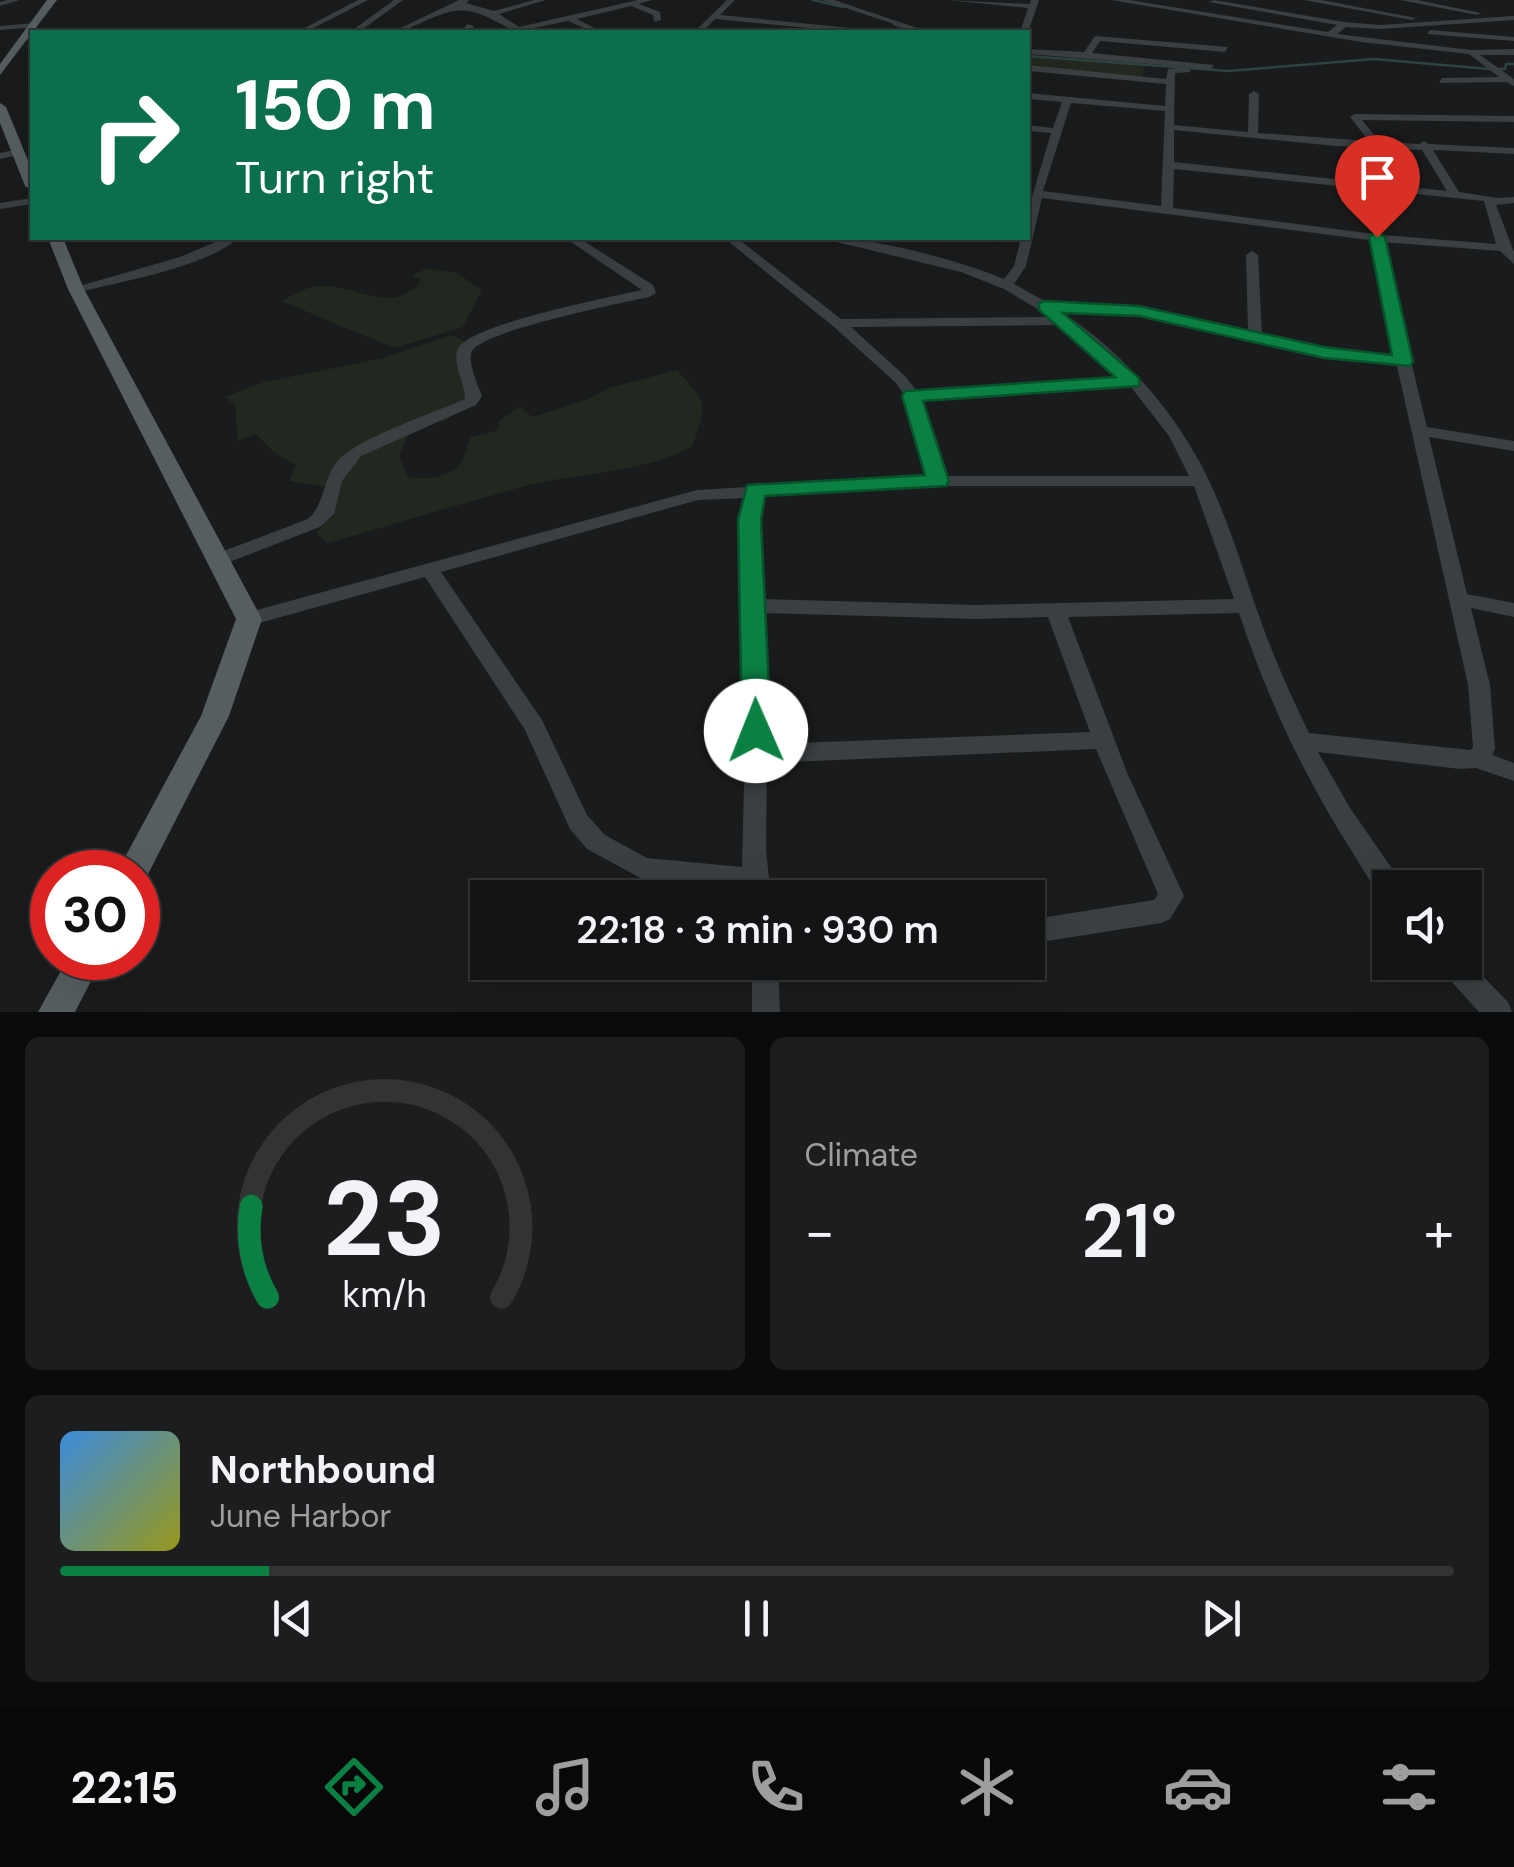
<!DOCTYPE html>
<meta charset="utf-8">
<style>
body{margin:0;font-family:"DM Sans",sans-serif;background:#1c1d1e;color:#f1f3f6;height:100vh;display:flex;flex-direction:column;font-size:38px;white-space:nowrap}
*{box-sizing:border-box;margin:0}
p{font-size:32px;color:#9d9ea0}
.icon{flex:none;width:55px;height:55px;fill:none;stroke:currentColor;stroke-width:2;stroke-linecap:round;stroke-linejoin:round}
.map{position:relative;height:1012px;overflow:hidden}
.drawer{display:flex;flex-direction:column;gap:25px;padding:25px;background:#0a0b0c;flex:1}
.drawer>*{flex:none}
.banner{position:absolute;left:30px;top:30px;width:1000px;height:210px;border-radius:0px;box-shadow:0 10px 40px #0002,0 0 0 2px #323334;background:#0b6e4f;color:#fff;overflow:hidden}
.buttons{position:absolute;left:1372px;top:870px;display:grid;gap:20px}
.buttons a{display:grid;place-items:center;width:110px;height:110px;border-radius:0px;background:#131415;box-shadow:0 10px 40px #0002,0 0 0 2px #323334;font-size:50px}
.speed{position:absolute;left:30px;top:850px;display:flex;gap:20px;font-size:50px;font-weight:700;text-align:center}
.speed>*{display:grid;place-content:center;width:130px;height:130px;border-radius:50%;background:#131415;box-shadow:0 10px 40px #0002,0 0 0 2px #323334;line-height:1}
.speed .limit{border:15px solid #d22;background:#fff;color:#111}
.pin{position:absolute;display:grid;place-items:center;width:85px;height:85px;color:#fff;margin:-102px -42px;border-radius:50% 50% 50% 0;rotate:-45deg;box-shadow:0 0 10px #0007}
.pin .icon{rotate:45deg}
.me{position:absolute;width:110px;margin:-55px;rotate:359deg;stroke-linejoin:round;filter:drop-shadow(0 0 8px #0008)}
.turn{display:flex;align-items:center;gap:35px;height:210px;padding:0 40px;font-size:45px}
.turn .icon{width:130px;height:130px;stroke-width:2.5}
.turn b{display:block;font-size:70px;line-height:85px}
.big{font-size:75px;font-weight:600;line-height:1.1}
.drawer .widget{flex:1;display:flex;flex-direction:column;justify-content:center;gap:15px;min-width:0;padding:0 35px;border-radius:15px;background:#1c1d1e}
.drawer .dial{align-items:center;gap:0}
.dial svg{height:260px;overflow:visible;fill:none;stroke:#323334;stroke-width:7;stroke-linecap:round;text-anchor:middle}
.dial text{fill:#f1f3f6;stroke:none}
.song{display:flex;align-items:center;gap:30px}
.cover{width:120px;height:120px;border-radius:15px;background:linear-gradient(135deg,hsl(210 70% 55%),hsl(60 70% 35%))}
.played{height:10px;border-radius:5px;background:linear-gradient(90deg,#0b8043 15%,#323334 15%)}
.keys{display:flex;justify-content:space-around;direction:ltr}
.heat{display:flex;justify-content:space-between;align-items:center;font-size:55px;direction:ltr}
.drawer .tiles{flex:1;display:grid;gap:25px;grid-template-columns:1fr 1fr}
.widget:last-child{grid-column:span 2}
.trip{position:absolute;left:470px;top:880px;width:575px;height:100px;border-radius:0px;background:#131415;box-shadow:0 10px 40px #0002,0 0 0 2px #323334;font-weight:600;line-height:100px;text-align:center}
.tabs{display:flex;height:160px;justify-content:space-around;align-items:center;background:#080808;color:#9d9ea0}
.tabs .icon{width:70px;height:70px}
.tabs .selected{color:#0b8043}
.tabs b{font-size:45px;color:#f1f3f6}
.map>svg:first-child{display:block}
.green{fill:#22281f}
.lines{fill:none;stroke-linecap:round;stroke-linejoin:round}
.stream{stroke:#2e4240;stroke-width:2.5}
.minor{fill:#3a3f41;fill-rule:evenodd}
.major{fill:#565e61;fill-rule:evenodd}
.route{fill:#0b8043;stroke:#07532c;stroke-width:2.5}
</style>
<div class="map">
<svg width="1514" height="1012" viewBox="0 0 1514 1012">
<rect width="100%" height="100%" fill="#191b1c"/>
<g class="green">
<polygon points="1028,55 1144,65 1143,77 1028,67"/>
<path d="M428 268 457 273 482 290 463 327 395 348 281 301C292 296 305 287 318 286 355 283 394 318 421 280L412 275Z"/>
<path d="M452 335 472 346 462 365 468 374 465 402 450 407 449 419 428 425 414 419 399 456 408 477C424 480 453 478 462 461 466 454 467 445 471 437L497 431 499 421 520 406 532 417 586 400 609 388 677 370C708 406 707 399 693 446 655 470 576 474 529 485 462 503 395 524 328 543L316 533 328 519 327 487 289 481 296 465 275 453 256 434 238 441 235 405 225 397 264 382 383 358Z"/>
</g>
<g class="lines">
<g class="stream">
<polyline points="813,0 843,7"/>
<polyline points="894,24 918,32"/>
<polyline points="1028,56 1228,71 1374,59 1489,69 1505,69 1506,64 1514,64"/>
</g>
<g class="minor">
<polygon points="7,0 20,0 0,6 0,2"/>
<polygon points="358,0 368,0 306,32 297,32"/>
<polygon points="394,0 403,0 359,32 350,32"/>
<path d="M459 0H469L466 3 494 11 534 0H546L499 14 519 27 638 0H652L639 4 660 12 661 20 654 22 653 15 631 6 577 19 602 32H593L568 21 515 32C461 0 457 7 401 32H392Z"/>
<polygon points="727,0 735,0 720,15 881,31 828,32 830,30 715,19 702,32 694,32"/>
<polygon points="822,0 834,0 929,32 918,32"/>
<polygon points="946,0 1030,4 1031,0 1039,0 1028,33 1020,32 1028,8"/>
<polygon points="1111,0 1129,0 1328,32 1337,25 1209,2 1214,0 1344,22 1380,25 1514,16 1514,20 1380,29 1346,27 1337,34 1471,50 1514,49 1514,55 1480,55 1514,79 1514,86 1506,82 1439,83 1442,78 1499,77 1469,54 1361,42"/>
<polygon points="1304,0 1321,0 1416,18 1412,20"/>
<polygon points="1400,0 1417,0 1481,13 1477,15"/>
<polygon points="34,23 37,27 0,30 0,26"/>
<polygon points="467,24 474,26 470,32 462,32"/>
<polygon points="1430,30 1514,37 1514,41 1427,34"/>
<path d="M1095 36 1228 47 1225 52 1100 41 1092 53 1214 65 1211 70 1188 67 1191 72 1175 73 1174 125 1248 132 1249 94 1254 91 1259 94 1258 133 1369 141 1350 117 1355 114 1514 116V122L1362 120 1376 137 1389 139V142L1419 144 1424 141 1429 144 1514 148V154L1433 150 1459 192 1498 198 1514 197V203L1496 205 1514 252V264L1500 251 1382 242 1427 427 1514 441V451L1429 437 1467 594 1514 603V617L1471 608 1490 685 1495 749 1492 755 1514 763V781L1476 768 1460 769 1318 752 1350 808 1400 880 1403 888H1390V899C1375 893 1365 872 1356 858 1307 782 1267 699 1239 613L1068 617 1128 775 1184 896 1170 919 1161 923 1028 944V920L1154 900 1158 894 1096 749 767 763 766 850 771 898H745L744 889 644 880 587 849 570 829 525 730 425 577 249 626 242 624 239 619 242 614 697 490 928 476 904 395 896 383 833 326 724 238H737L841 319 1051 317 1004 289 961 272 820 238C865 235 962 261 1004 279L1014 266 1021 238H1028V210L1051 133 1028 131V125L1053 128 1062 102 1028 99V93L1165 106 1166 84 1028 71V65L1166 79 1168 69 1188 67 1028 54V49L1084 52ZM1071 103 1165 111 1161 206 1043 191ZM1174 130 1335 146 1422 150 1447 191 1174 162ZM1174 169 1484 201 1496 244 1382 235 1173 208ZM1042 198 1369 240 1395 357 1324 349 1262 335 1258 255 1252 251 1246 255 1248 331 1139 307 1048 303 1014 284 1026 266ZM1062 312 1139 315 1324 357 1397 366 1468 685 1473 747 1470 750 1309 733C1292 698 1276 663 1263 627 1243 572 1228 515 1200 463 1168 403 1118 349 1062 312ZM1063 325 1122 378 916 390 906 377 851 327ZM1131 387 1169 436 1189 476H945L921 399ZM938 486H1194L1234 599 977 605 761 599 762 497ZM745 498 741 571 746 705 742 867 647 858 605 835 587 815 542 720 441 572 698 500ZM762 613 977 619 1048 617 1090 732 768 744Z"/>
<polygon points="19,149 23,150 23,154 0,159 0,153"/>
<polygon points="32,198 32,204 0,209 0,203"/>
<path d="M225 238H238C208 267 118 282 76 293L69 289 180 257Z"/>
<path d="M565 238H579L653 285 656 293 649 297C621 303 483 331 472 351 467 362 478 385 482 396L476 405 361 456 342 481 334 514 320 527 227 563H213L211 559 213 555 308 519C324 506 323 480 336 463 354 439 434 413 465 399 466 384 450 361 459 347 473 324 610 297 642 290Z"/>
<polygon points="1465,958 1508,1002 1512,1012 1479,1012 1442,971 1438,962 1465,962"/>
<polygon points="752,962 778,962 780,1012 752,1012"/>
</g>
<g class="major">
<polygon points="47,0 57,0 0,75 0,64"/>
<polygon points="0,103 6,107 32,170 32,190 25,186 0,123"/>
<polygon points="48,238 63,238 84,289 262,619 229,716 144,882 138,885 138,872 117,872 201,716 236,619 68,289"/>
<polygon points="68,958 103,958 75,1012 38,1012"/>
</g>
</g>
<polygon class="route" points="1377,232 1385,237 1413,362 1410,366 1324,358 1139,316 1063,313 1139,378 1139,386 923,401 949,481 946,486 765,496 761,520 771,731 767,739 756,743 746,739 742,731 738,520 747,485 925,475 902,396 905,391 1115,377 1039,310 1039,303 1045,301 1139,306 1324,347 1392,355 1369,237"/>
</svg>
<div class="buttons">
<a><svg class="icon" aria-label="sound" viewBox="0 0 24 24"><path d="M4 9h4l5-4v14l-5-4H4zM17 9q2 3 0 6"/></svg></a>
</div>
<div class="speed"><div class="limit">30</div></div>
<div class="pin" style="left:1377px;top:237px;background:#d93025"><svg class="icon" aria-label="arrive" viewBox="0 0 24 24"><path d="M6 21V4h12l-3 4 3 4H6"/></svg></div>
<svg class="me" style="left:756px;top:731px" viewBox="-20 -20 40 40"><circle r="19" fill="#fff"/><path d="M0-13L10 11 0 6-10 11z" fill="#0b8043"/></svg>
<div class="trip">22:18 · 3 min · 930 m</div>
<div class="banner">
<div class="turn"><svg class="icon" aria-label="right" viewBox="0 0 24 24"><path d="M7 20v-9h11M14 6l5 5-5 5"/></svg><div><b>150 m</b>Turn right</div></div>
</div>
</div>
<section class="drawer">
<div class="tiles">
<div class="widget dial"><svg viewBox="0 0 100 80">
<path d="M14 69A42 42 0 1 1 86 69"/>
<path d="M14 69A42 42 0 0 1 9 41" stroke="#0b8043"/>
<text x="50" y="56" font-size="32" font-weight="700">23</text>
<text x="50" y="72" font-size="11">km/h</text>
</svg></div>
<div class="widget"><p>Climate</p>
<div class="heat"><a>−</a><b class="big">21°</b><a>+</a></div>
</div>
<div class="widget">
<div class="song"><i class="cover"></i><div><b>Northbound</b><p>June Harbor</p></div></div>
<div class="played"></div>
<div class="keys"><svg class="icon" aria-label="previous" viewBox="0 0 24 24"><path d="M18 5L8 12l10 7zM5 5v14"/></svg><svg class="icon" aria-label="pause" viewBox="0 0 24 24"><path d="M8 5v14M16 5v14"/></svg><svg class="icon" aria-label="next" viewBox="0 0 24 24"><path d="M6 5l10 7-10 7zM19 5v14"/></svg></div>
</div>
</div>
</section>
<nav class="tabs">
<b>22:15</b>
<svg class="icon selected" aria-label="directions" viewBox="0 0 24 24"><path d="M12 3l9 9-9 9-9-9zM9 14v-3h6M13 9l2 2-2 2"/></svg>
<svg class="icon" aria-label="music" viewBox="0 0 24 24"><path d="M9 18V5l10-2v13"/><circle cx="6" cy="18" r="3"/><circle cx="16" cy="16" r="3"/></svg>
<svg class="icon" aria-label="phone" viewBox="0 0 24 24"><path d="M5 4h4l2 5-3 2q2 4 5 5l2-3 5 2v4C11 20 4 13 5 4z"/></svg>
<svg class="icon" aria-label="climate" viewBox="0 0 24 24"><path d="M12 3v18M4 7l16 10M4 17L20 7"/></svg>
<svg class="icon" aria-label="car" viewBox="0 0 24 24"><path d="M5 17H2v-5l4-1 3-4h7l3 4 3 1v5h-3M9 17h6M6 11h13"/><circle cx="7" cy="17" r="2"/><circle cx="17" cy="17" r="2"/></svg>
<svg class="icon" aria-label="filters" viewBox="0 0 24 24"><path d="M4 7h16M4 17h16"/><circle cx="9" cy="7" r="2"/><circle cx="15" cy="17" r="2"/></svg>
</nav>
